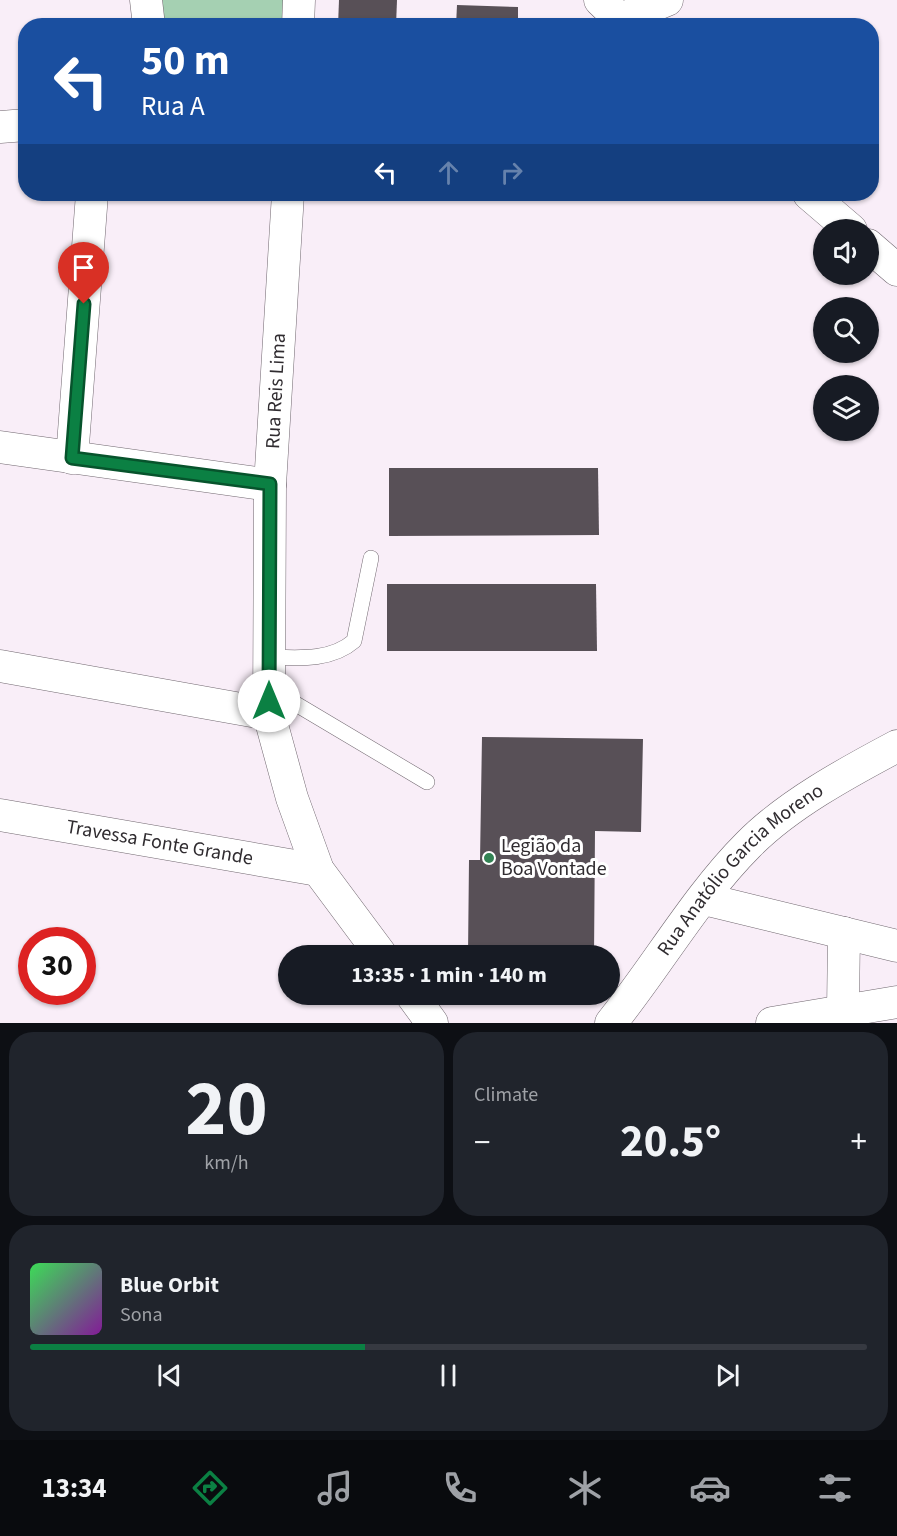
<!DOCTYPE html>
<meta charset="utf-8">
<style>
body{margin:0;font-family:"Source Sans 3",sans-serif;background:#20242c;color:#f1f3f6;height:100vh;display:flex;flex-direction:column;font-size:22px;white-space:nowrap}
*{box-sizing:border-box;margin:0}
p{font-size:20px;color:#9ea1a6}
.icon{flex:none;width:33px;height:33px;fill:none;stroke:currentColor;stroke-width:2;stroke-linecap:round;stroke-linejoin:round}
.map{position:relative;height:1023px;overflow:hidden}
.sheet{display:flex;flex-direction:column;gap:9px;padding:9px;background:#0d0f14;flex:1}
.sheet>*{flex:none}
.banner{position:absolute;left:18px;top:18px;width:861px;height:183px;border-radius:24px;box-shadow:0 2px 4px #0004;background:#1a4fa0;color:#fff;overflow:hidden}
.controls{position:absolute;left:813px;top:219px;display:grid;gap:12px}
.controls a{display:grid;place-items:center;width:66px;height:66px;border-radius:50%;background:#171b24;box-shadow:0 2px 4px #0004;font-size:30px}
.speed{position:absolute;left:18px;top:927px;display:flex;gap:12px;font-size:30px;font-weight:700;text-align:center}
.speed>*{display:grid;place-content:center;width:78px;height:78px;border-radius:50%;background:#171b24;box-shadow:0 2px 4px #0004;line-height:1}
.speed .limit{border:9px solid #d22;background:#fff;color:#111}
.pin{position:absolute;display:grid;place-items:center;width:51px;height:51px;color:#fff;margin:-62px -26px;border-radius:50% 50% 50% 0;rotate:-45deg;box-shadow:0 0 6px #0007}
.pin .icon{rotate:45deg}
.me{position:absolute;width:66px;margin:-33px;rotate:0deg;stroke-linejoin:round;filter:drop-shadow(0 0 4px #0008)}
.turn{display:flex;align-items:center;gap:21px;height:126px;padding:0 24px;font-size:27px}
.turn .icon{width:78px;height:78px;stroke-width:2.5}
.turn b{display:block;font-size:42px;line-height:51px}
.lanes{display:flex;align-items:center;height:57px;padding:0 24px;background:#0003;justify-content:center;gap:30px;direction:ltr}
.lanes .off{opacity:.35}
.big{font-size:45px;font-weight:700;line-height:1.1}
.sheet .widget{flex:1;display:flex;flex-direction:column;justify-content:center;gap:9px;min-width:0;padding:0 21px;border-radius:24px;background:#20242c}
.sheet .dial{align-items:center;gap:0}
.dial b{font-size:78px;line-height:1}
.song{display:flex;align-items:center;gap:18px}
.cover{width:72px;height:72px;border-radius:9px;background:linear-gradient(135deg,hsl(130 70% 55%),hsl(290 70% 35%))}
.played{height:6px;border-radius:3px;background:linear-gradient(90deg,#0b8043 40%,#363941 40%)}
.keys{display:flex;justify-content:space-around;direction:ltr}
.heat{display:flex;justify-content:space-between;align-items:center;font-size:33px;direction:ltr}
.sheet .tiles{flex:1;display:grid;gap:9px;grid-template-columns:1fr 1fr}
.widget:last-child{grid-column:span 2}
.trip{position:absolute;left:278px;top:945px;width:342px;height:60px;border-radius:30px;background:#171b24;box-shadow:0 2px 4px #0004;font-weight:700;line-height:60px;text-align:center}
.tabs{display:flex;height:96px;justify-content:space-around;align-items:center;background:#090b0e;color:#9ea1a6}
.tabs .icon{width:42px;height:42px}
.tabs .active{color:#0b8043}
.tabs b{font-size:27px;color:#f1f3f6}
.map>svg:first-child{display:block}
.green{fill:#a5d0b2}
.building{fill:#585057}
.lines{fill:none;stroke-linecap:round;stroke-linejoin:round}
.service-casing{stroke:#70676f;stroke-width:16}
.minor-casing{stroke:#70676f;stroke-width:33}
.service{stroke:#fff;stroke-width:15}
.minor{stroke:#fff;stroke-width:32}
.route-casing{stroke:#07532c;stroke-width:15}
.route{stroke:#0b8043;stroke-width:10}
.poi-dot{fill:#338354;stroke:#fff;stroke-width:2}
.labels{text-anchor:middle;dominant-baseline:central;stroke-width:6;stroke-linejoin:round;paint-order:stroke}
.street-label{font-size:20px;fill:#302c30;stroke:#fff}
.poi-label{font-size:20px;fill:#302c30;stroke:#fff;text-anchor:start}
</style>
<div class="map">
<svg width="897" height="1023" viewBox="0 0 897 1023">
<rect width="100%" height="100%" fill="#f9eef8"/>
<rect class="green" x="148" y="0" width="143" height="25"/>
<g class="building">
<polygon points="339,0 397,0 396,26 338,26"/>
<polygon points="457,5 518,7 518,26 456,26"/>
<polygon points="389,468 598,468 599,535 389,536"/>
<polygon points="387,584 596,584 597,651 387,651"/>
<polygon points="482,737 643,739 641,832 595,831 594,956 468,955 469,860 480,860"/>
</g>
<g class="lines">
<defs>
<g id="service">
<path d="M270 657C298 658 331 661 354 641L371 558"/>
<polyline points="269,688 427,782"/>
</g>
<g id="minor">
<polyline points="146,0 149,26"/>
<polyline points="600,0 627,26"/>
<polyline points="621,19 667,0"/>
<polyline points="298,26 299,0"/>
<polyline points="0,127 26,125"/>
<polyline points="288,194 270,485 269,714 292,798 318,870 382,956"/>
<polyline points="809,194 851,230"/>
<polyline points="868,245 897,270"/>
<polyline points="0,447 270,485"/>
<polyline points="72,458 92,194"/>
<polyline points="0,666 269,714"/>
<path id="s1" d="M0 815 318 870"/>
<polyline points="704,899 897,946"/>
<polyline points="411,994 432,1023"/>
<polyline points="843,1011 844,933"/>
<path id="s2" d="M611 1023C657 966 697 896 748 845 787 805 848 772 897 746"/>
<polyline points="772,1023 897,1002"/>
</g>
</defs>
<use href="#service" class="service-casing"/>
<use href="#minor" class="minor-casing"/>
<use href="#service" class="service"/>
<use href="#minor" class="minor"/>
</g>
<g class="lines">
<defs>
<polyline id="route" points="84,304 72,458 270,484 269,701"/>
</defs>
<use href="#route" class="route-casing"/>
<use href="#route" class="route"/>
</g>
<circle class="poi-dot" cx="489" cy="858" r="6"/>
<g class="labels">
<g class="street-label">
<text transform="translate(276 391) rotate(-87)">Rua Reis Lima</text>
<text stroke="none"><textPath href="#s1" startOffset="162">Travessa Fonte Grande</textPath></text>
<text stroke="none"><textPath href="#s2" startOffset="202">Rua Anatólio Garcia Moreno</textPath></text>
</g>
<g class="poi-label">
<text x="501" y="846">Legião da<tspan x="501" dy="23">Boa Vontade</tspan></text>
</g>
</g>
</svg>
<div class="controls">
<a><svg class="icon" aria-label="sound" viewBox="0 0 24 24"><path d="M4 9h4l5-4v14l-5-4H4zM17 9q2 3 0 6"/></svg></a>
<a><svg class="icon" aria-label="search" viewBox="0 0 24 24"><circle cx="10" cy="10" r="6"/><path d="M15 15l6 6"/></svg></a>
<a><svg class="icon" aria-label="layers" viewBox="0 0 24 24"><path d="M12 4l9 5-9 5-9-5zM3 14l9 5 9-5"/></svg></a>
</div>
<div class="speed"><div class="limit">30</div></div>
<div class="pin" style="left:84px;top:304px;background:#d93025"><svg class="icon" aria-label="arrive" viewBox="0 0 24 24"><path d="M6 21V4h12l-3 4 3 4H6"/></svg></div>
<svg class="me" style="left:269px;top:701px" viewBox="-20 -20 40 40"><circle r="19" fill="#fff"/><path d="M0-13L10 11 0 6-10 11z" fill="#0b8043"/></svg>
<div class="trip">13:35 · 1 min · 140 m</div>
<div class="banner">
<div class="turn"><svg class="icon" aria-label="left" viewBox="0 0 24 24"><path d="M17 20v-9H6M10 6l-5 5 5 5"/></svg><div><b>50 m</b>Rua A</div></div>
<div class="lanes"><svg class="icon" aria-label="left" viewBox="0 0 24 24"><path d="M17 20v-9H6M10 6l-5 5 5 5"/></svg><svg class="icon off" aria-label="ahead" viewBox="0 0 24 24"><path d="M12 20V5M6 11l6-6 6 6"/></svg><svg class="icon off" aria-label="right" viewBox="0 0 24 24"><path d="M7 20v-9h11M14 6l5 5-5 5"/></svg></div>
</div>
</div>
<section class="sheet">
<div class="tiles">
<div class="widget dial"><b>20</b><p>km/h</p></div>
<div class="widget"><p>Climate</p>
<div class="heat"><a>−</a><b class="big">20.5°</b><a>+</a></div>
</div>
<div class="widget">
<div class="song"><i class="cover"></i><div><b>Blue Orbit</b><p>Sona</p></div></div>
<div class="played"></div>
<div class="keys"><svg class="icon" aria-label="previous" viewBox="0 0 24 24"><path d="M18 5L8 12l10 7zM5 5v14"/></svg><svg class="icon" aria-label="pause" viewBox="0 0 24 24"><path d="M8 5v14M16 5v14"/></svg><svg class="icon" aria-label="next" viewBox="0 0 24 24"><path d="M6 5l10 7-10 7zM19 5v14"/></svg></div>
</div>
</div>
</section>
<nav class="tabs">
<b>13:34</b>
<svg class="icon active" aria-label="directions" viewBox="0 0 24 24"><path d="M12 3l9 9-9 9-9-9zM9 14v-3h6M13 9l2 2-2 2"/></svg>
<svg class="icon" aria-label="music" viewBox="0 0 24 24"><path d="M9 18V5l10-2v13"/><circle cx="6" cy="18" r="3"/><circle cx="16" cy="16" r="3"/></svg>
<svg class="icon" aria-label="phone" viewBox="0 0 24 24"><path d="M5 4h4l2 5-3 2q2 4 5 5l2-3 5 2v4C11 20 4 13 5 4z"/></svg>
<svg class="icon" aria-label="climate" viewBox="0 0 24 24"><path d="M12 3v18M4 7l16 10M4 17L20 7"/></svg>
<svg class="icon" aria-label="car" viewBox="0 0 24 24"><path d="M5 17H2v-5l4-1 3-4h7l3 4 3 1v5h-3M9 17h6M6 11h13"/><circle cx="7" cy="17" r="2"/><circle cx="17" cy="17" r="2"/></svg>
<svg class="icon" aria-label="filters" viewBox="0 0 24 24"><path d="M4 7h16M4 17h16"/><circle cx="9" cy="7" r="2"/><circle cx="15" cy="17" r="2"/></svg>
</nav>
